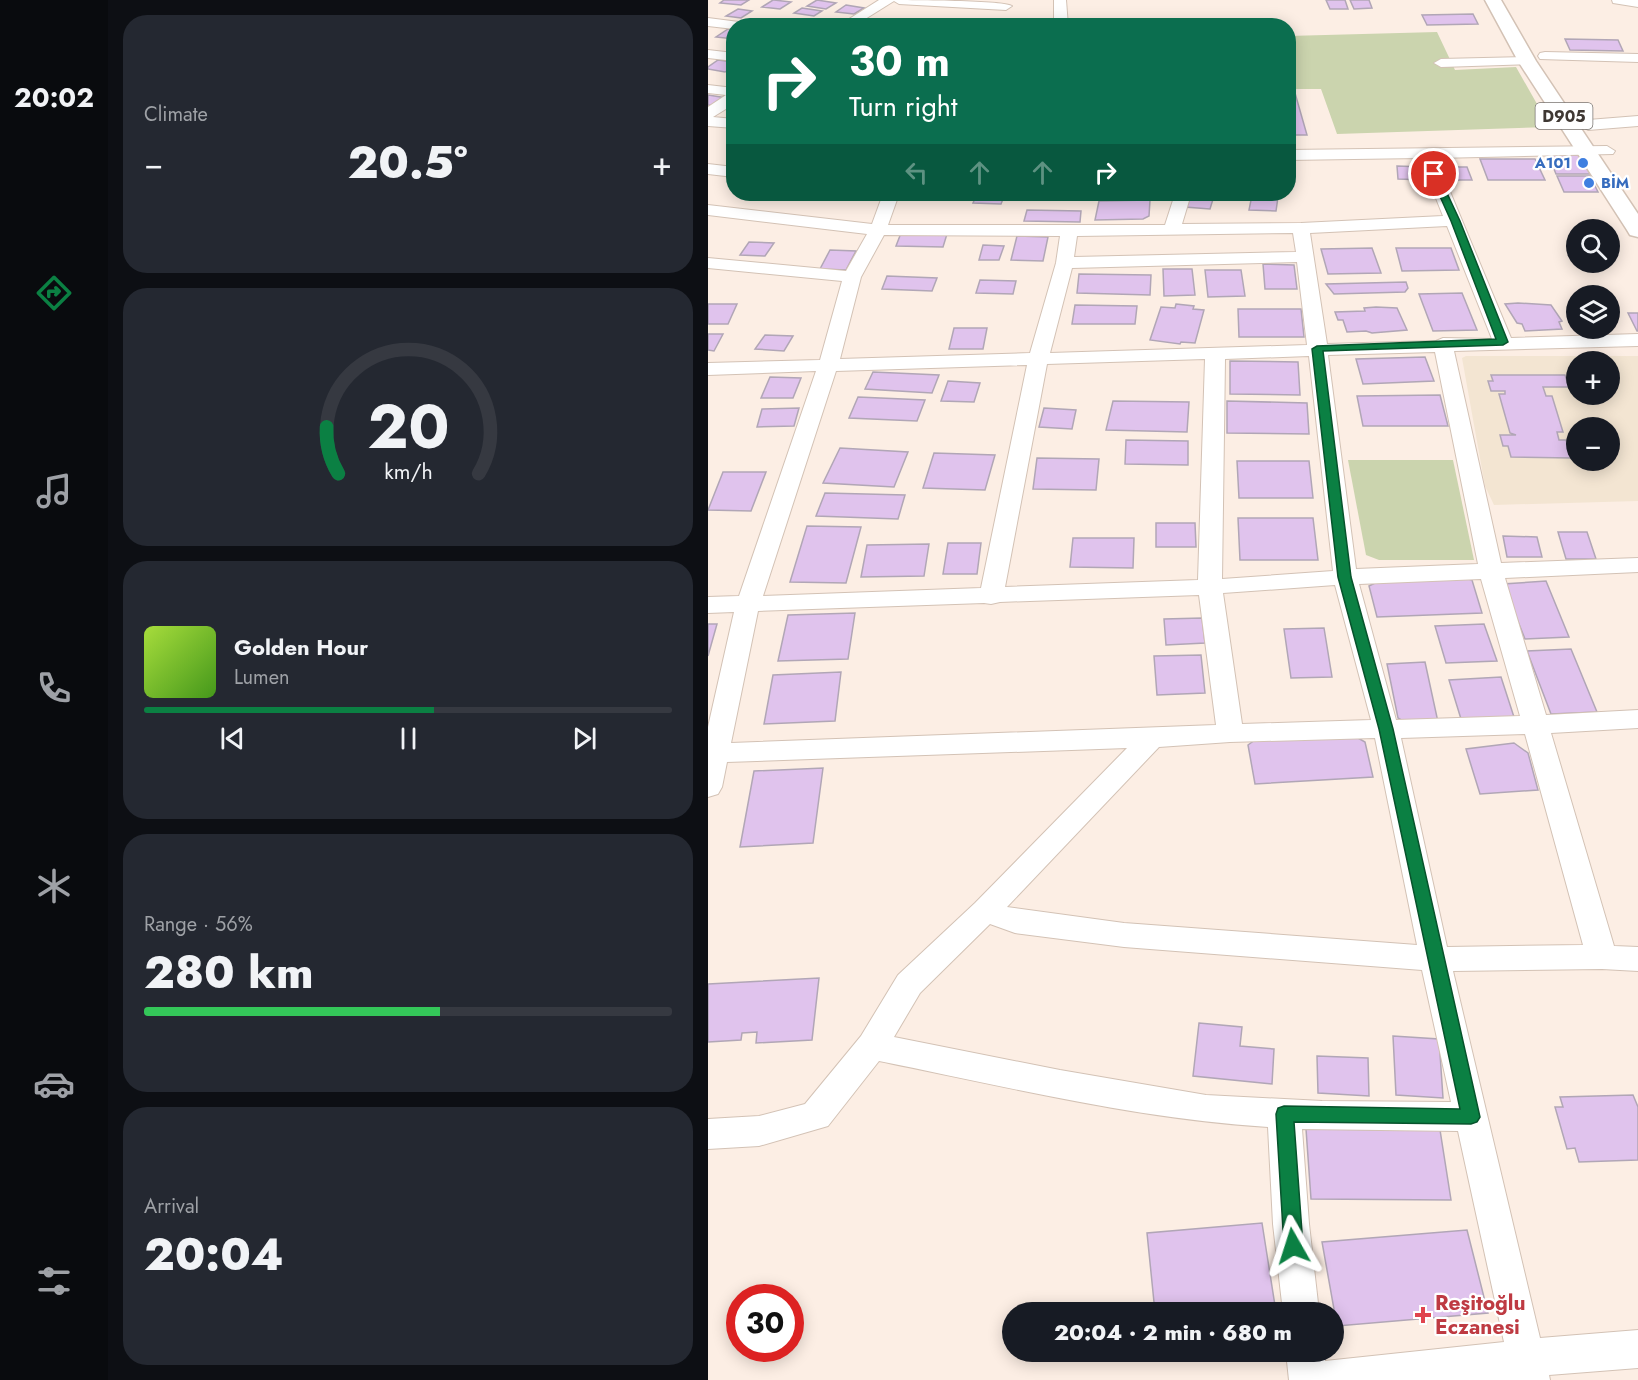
<!DOCTYPE html>
<meta charset="utf-8">
<style>
body{margin:0;font-family:Jost,sans-serif;background:#242831;color:#f1f3f6;height:100vh;display:flex;flex-direction:column;font-size:22px;white-space:nowrap}
*{box-sizing:border-box;margin:0}
p{font-size:20px;color:#9ea1a6}
.icon{flex:none;width:33px;height:33px;fill:none;stroke:currentColor;stroke-width:2;stroke-linecap:round;stroke-linejoin:round}
.map{position:relative;flex:1;overflow:hidden}
.panel{display:flex;flex-direction:column;gap:15px;padding:15px;background:#0d0f14;width:600px}
.panel>*{flex:none}
.guide{position:absolute;left:18px;top:18px;width:570px;height:183px;border-radius:24px;box-shadow:0 3px 15px #0003;background:#0b6e4f;color:#fff;overflow:hidden}
.buttons{position:absolute;left:858px;top:219px;display:grid;gap:12px}
.buttons a{display:grid;place-items:center;width:54px;height:54px;border-radius:50%;background:#171b24;box-shadow:0 3px 15px #0003;font-size:30px}
.speed{position:absolute;left:18px;top:1284px;display:flex;gap:12px;font-size:30px;font-weight:700;text-align:center}
.speed>*{display:grid;place-content:center;width:78px;height:78px;border-radius:50%;background:#171b24;box-shadow:0 3px 15px #0003;line-height:1}
.speed .limit{border:9px solid #d22;background:#fff;color:#111}
.pin{position:absolute;display:grid;place-items:center;width:51px;height:51px;color:#fff;margin:-26px;border:3px solid #fff;border-radius:50%;box-shadow:0 2px 6px #0007}
.me{position:absolute;width:66px;margin:-33px;rotate:354deg;stroke-linejoin:round;filter:drop-shadow(0 0 4px #0008)}
.turn{display:flex;align-items:center;gap:21px;height:126px;padding:0 24px;font-size:27px}
.turn .icon{width:78px;height:78px;stroke-width:2.5}
.turn b{display:block;font-size:42px;line-height:51px}
.lanes{display:flex;align-items:center;height:57px;padding:0 24px;background:#0003;justify-content:center;gap:30px;direction:ltr}
.lanes .off{opacity:.35}
.big{font-size:45px;font-weight:800;line-height:1.1}
.panel .tile{flex:1;display:flex;flex-direction:column;justify-content:center;gap:9px;min-width:0;padding:0 21px;border-radius:24px;background:#242831}
.panel .dial{align-items:center;gap:0}
.dial svg{height:156px;overflow:visible;fill:none;stroke:#363941;stroke-width:7;stroke-linecap:round;text-anchor:middle}
.dial text{fill:#f1f3f6;stroke:none}
.song{display:flex;align-items:center;gap:18px}
.cover{width:72px;height:72px;border-radius:9px;background:linear-gradient(135deg,hsl(80 70% 55%),hsl(100 70% 35%))}
.played{height:6px;border-radius:3px;background:linear-gradient(90deg,#0b8043 55%,#363941 55%)}
.keys{display:flex;justify-content:space-around;direction:ltr}
.heat{display:flex;justify-content:space-between;align-items:center;font-size:33px;direction:ltr}
.charge{height:9px;border-radius:4px;background:linear-gradient(90deg,#34c759 56%,#363941 0)}
.trip{position:absolute;left:294px;top:1302px;width:342px;height:60px;border-radius:30px;background:#171b24;box-shadow:0 3px 15px #0003;font-weight:800;line-height:60px;text-align:center}
main{display:flex;flex:1;min-height:0}
.dock{display:flex;flex-direction:column;width:108px;justify-content:space-around;align-items:center;background:#090b0e;color:#9ea1a6}
.dock .icon{width:42px;height:42px}
.dock .selected{color:#0b8043}
.dock b{font-size:27px;color:#f1f3f6}
.map>svg:first-child{display:block}
.education{fill:#f3e5d2;fill-rule:evenodd}
.green{fill:#cbd4ae}
.building{fill:#e0c3ed;stroke:#b1a6b6;stroke-width:1.5}
.lines{fill:none;stroke-linecap:round;stroke-linejoin:round}
.minor-casing{stroke:#d3c2b5;stroke-width:2}
.primary-casing{stroke:#d3c2b5;stroke-width:3}
.minor{fill:#fff;fill-rule:evenodd}
.primary{fill:#fff;fill-rule:evenodd}
.route{fill:#0b8043;stroke:#07532c;stroke-width:1.5}
.shop-dot{fill:#3f7fe0;stroke:#fff;stroke-width:2}
.health-dot{fill:#e0444e;stroke:#fff;stroke-width:2}
.labels{text-anchor:middle;dominant-baseline:central;stroke-width:4.5;stroke-linejoin:round;paint-order:stroke}
.far-shop-label{font-size:15px;font-weight:bold;fill:#366cbe;stroke:#fff;text-anchor:end}
.shield{fill:#fff;stroke:#797470;stroke-width:1.5}
.shield-label{font-size:16px;font-weight:bold;fill:#3f3833}
.near-health-label{font-size:21px;font-weight:bold;fill:#be3a42;stroke:#fff;text-anchor:start}
</style>
<main>
<nav class="dock">
<b>20:02</b>
<svg class="icon selected" aria-label="directions" viewBox="0 0 24 24"><path d="M12 3l9 9-9 9-9-9zM9 14v-3h6M13 9l2 2-2 2"/></svg>
<svg class="icon" aria-label="music" viewBox="0 0 24 24"><path d="M9 18V5l10-2v13"/><circle cx="6" cy="18" r="3"/><circle cx="16" cy="16" r="3"/></svg>
<svg class="icon" aria-label="phone" viewBox="0 0 24 24"><path d="M5 4h4l2 5-3 2q2 4 5 5l2-3 5 2v4C11 20 4 13 5 4z"/></svg>
<svg class="icon" aria-label="climate" viewBox="0 0 24 24"><path d="M12 3v18M4 7l16 10M4 17L20 7"/></svg>
<svg class="icon" aria-label="car" viewBox="0 0 24 24"><path d="M5 17H2v-5l4-1 3-4h7l3 4 3 1v5h-3M9 17h6M6 11h13"/><circle cx="7" cy="17" r="2"/><circle cx="17" cy="17" r="2"/></svg>
<svg class="icon" aria-label="filters" viewBox="0 0 24 24"><path d="M4 7h16M4 17h16"/><circle cx="9" cy="7" r="2"/><circle cx="15" cy="17" r="2"/></svg>
</nav>
<section class="panel">
<div class="tile"><p>Climate</p>
<div class="heat"><a>−</a><b class="big">20.5°</b><a>+</a></div>
</div>
<div class="tile dial"><svg viewBox="0 0 100 80">
<path d="M14 69A42 42 0 1 1 86 69"/>
<path d="M14 69A42 42 0 0 1 8 45" stroke="#0b8043"/>
<text x="50" y="56" font-size="32" font-weight="700">20</text>
<text x="50" y="72" font-size="11">km/h</text>
</svg></div>
<div class="tile">
<div class="song"><i class="cover"></i><div><b>Golden Hour</b><p>Lumen</p></div></div>
<div class="played"></div>
<div class="keys"><svg class="icon" aria-label="previous" viewBox="0 0 24 24"><path d="M18 5L8 12l10 7zM5 5v14"/></svg><svg class="icon" aria-label="pause" viewBox="0 0 24 24"><path d="M8 5v14M16 5v14"/></svg><svg class="icon" aria-label="next" viewBox="0 0 24 24"><path d="M6 5l10 7-10 7zM19 5v14"/></svg></div>
</div>
<div class="tile"><p>Range · 56%</p><b class="big">280 km</b><div class="charge"></div></div>
<div class="tile"><p>Arrival</p><b class="big">20:04</b></div>
</section>
<div class="map">
<svg width="930" height="1380" viewBox="0 0 930 1380">
<rect width="100%" height="100%" fill="#fceee4"/>
<path class="education" d="M758 356H930V501L786 505 777 486 754 358ZM868 362H902V394H868ZM868 428H902V460H868Z"/>
<g class="green">
<polygon points="729,32 747,70 808,67 842,127 629,134 613,89 581,89 580,36"/>
<polygon points="640,460 745,460 766,560 671,560 658,555"/>
</g>
<g class="building">
<polygon points="16,0 41,0 33,5 12,3"/>
<polygon points="65,0 66,0 83,2 72,9 54,7"/>
<polygon points="109,0 128,3 118,9 99,6"/>
<polygon points="618,0 637,0 640,9 622,9"/>
<polygon points="642,0 661,0 664,8 646,9"/>
<polygon points="138,5 156,8 146,14 128,12"/>
<polygon points="94,8 114,11 106,16 86,13"/>
<polygon points="30,9 44,11 33,18 18,16"/>
<polygon points="765,14 770,24 719,25 714,15"/>
<polygon points="109,19 131,22 125,26 98,26"/>
<polygon points="20,29 26,30 26,39 8,37"/>
<polygon points="857,39 910,40 915,51 862,50"/>
<polygon points="10,60 26,62 26,66 17,72 0,69 0,67"/>
<polygon points="580,93 587,93 599,135 580,135"/>
<polygon points="0,95 19,98 8,106 0,105"/>
<polygon points="840,154 876,155 885,174 848,174"/>
<polygon points="772,159 827,159 837,180 780,180"/>
<polygon points="689,166 716,167 718,180 690,179"/>
<polygon points="732,167 759,167 764,180 736,180"/>
<polygon points="849,176 882,176 890,192 856,192"/>
<polygon points="269,194 297,194 293,204 265,203"/>
<polygon points="327,194 383,194 381,200 325,198"/>
<polygon points="481,195 506,196 502,209 477,207"/>
<polygon points="544,195 570,197 568,211 541,210"/>
<polygon points="442,200 441,216 435,219 387,220 391,201"/>
<polygon points="319,210 373,211 372,222 316,221"/>
<polygon points="193,233 239,234 235,247 188,246"/>
<polygon points="309,236 340,237 335,261 303,260"/>
<polygon points="41,242 66,243 57,256 32,255"/>
<polygon points="275,245 296,246 291,260 271,260"/>
<polygon points="664,248 673,273 620,274 613,249"/>
<polygon points="688,248 743,248 751,270 694,271"/>
<polygon points="122,250 148,251 138,270 112,269"/>
<polygon points="555,264 586,265 589,289 557,289"/>
<polygon points="455,269 484,269 487,295 456,296"/>
<polygon points="497,270 533,270 537,296 500,297"/>
<polygon points="371,274 443,275 442,295 369,293"/>
<polygon points="179,276 229,278 224,291 174,289"/>
<polygon points="272,280 308,281 305,294 268,293"/>
<polygon points="698,282 700,288 697,292 626,294 618,284"/>
<polygon points="754,293 769,330 725,331 711,294"/>
<polygon points="810,303 843,305 854,321 851,322 854,329 817,331 814,324 809,323 797,304"/>
<polygon points="0,304 29,304 20,324 0,324"/>
<polygon points="468,304 486,306 485,309 496,310 487,343 473,342 472,344 442,340 453,307 467,308"/>
<polygon points="367,305 429,306 427,324 364,324"/>
<polygon points="668,307 689,308 699,330 664,333 658,331 639,332 635,320 630,320 627,312 657,311 656,308"/>
<polygon points="530,309 593,309 596,337 531,337"/>
<polygon points="920,313 930,313 930,331 929,331"/>
<polygon points="246,328 279,328 275,349 241,349"/>
<polygon points="0,334 15,334 6,351 0,350"/>
<polygon points="57,335 85,336 76,351 47,349"/>
<polygon points="717,357 726,381 655,384 648,359"/>
<polygon points="522,361 590,362 592,395 522,394"/>
<polygon points="165,372 231,375 224,393 157,389"/>
<polygon points="783,375 857,375 861,387 835,387 838,396 844,396 855,432 849,432 851,440 858,440 864,458 803,457 800,446 795,446 792,435 808,435 802,433 791,394 797,394 797,391 783,391 780,381 785,381"/>
<polygon points="62,377 93,378 85,398 53,398"/>
<polygon points="240,381 272,383 266,402 233,401"/>
<polygon points="732,395 740,426 655,426 649,396"/>
<polygon points="150,397 217,400 209,421 141,418"/>
<polygon points="405,401 481,402 479,432 398,430"/>
<polygon points="519,401 599,403 601,434 519,433"/>
<polygon points="91,408 86,426 49,427 54,409"/>
<polygon points="336,408 368,410 364,429 331,427"/>
<polygon points="418,440 480,441 480,465 417,464"/>
<polygon points="132,448 200,452 186,487 115,483"/>
<polygon points="226,453 287,455 277,490 215,488"/>
<polygon points="329,458 391,459 388,490 325,489"/>
<polygon points="529,461 601,461 605,498 531,498"/>
<polygon points="15,472 58,472 43,511 0,510"/>
<polygon points="117,493 197,495 190,519 108,516"/>
<polygon points="530,518 605,518 610,560 532,560"/>
<polygon points="448,523 487,523 488,547 448,547"/>
<polygon points="99,526 153,527 138,583 82,582"/>
<polygon points="850,532 879,532 888,559 858,559"/>
<polygon points="795,536 829,537 834,557 799,557"/>
<polygon points="365,538 426,538 425,568 362,567"/>
<polygon points="240,543 273,543 269,574 235,574"/>
<polygon points="221,544 216,576 153,577 159,545"/>
<polygon points="756,578 764,580 774,613 669,617 661,586 673,580"/>
<polygon points="838,581 861,637 817,639 795,584"/>
<polygon points="147,613 140,659 70,661 80,615"/>
<polygon points="494,618 497,643 458,645 456,619"/>
<polygon points="0,624 9,624 0,656"/>
<polygon points="776,624 789,661 738,663 727,626"/>
<polygon points="616,628 624,677 583,678 576,629"/>
<polygon points="863,649 889,712 843,714 819,651"/>
<polygon points="493,655 497,693 449,695 446,656"/>
<polygon points="717,662 730,722 698,723 690,718 679,664"/>
<polygon points="133,672 127,721 56,724 65,675"/>
<polygon points="793,677 806,717 753,719 741,680"/>
<polygon points="650,738 657,742 665,777 547,784 540,745 547,740"/>
<polygon points="806,743 820,753 830,790 772,794 758,749"/>
<polygon points="115,768 105,843 32,847 46,771"/>
<polygon points="111,978 104,1040 48,1043 49,1032 34,1033 33,1040 0,1042 0,984"/>
<polygon points="491,1023 534,1027 532,1046 566,1049 564,1084 485,1076"/>
<polygon points="685,1036 731,1039 735,1098 688,1095"/>
<polygon points="609,1056 660,1058 661,1096 610,1093"/>
<polygon points="925,1095 930,1107 930,1160 871,1162 867,1148 859,1149 847,1107 855,1107 852,1097"/>
<polygon points="598,1129 732,1130 743,1200 603,1199"/>
<polygon points="554,1223 568,1312 447,1312 439,1233"/>
<polygon points="759,1230 780,1313 629,1326 614,1242"/>
</g>
<g class="lines">
<defs>
<g id="minor">
<path d="M171 0C192 0 294 0 304 6L298 10 191 4 186 1 146 26H130Z"/>
<polygon points="346,0 358,0 360,26 346,26"/>
<polygon points="904,0 930,0 930,7 905,3"/>
<polygon points="0,18 31,22 37,26 26,26 26,29 0,26"/>
<polygon points="0,50 26,53 26,61 0,58"/>
<polygon points="837,52 930,54 930,62 832,59 830,56 832,53"/>
<polygon points="819,57 824,58 826,61 824,64 733,67 726,63 733,59"/>
<polygon points="0,85 26,88 26,104 5,117 26,119 26,128 0,126 0,107 18,95 0,93"/>
<polygon points="930,116 930,126 880,130 872,125 880,120"/>
<path d="M899 146 907 151 905 154 728 158 803 338 930 334V346L746 351 793 563 930 558V572L797 578 838 715 930 710V728L843 733 906 946 930 947V971L894 969 745 971 832 1338 930 1330V1368L841 1375 842 1380H581L578 1352H616L617 1361 796 1342 750 1131 594 1129 601 1224 611 1312H575L565 1224 560 1127C429 1119 300 1087 171 1061L120 1126 51 1146 0 1149V1119L51 1116 97 1104 153 1036 190 975 267 903 419 748 19 762 14 787 10 794 0 797V727L26 612 0 613V597L31 596 108 371 0 375V363L112 360 134 281 0 268V258L138 271 159 234 0 215V205L164 224 175 194H191L180 225H457L467 194H483L474 224 593 223 735 216 712 158 580 160V150ZM739 226 784 339 735 338 728 341 619 344 602 233ZM585 233 588 252 366 257 369 236ZM176 235 352 236 348 263 322 353 132 359 153 277ZM589 262 599 345 342 353 364 268ZM727 352 770 564 648 569 620 355ZM601 356 625 571 514 579 517 359ZM497 359 490 580 297 587 339 364ZM319 365 273 588 55 596 128 371ZM773 579 812 716 688 720 651 584ZM627 585 663 720 534 724 515 593ZM491 595 508 725 23 743 50 611 276 603 283 604 292 602ZM817 734 875 945 739 947 693 738ZM667 738 709 945 416 923 299 907 451 747 522 742ZM282 924 307 933 416 947 714 970 743 1102 614 1101 498 1095 352 1070 186 1037 212 993Z"/>
<polygon points="0,164 26,167 26,177 0,174"/>
</g>
<polygon id="primary" points="777,0 793,0 828,61 930,214 930,237 922,235 919,230 810,61"/>
</defs>
<use href="#minor" class="minor-casing"/>
<use href="#primary" class="primary-casing"/>
<use href="#minor" class="minor"/>
<use href="#primary" class="primary"/>
</g>
<polygon class="route" points="723,172 730,174 752,221 800,342 795,345 615,351 643,577 685,729 772,1117 769,1122 763,1124 586,1122 595,1246 592,1253 585,1255 578,1253 576,1246 568,1114 570,1108 576,1106 752,1109 671,729 630,577 604,349 609,346 788,339 743,221 722,174"/>
<g class="shop-dot">
<circle cx="875" cy="163" r="6"/>
<circle cx="881" cy="183" r="6"/>
</g>
<path class="health-dot" d="M712 1306h6v6h6v6h-6v6h-6v-6h-6v-6h6z"/>
<g class="labels">
<g class="far-shop-label">
<text x="863" y="163">A101</text>
<text x="893" y="183" text-anchor="start">BİM</text>
</g>
<rect class="shield" x="827.5" y="103" width="57" height="26" rx="4.5"/>
<g class="shield-label">
<text x="856" y="116">D905</text>
</g>
<g class="near-health-label">
<text x="727" y="1303">Reşitoğlu<tspan x="727" dy="24">Eczanesi</tspan></text>
</g>
</g>
</svg>
<div class="buttons">
<a><svg class="icon" aria-label="search" viewBox="0 0 24 24"><circle cx="10" cy="10" r="6"/><path d="M15 15l6 6"/></svg></a>
<a><svg class="icon" aria-label="layers" viewBox="0 0 24 24"><path d="M12 4l9 5-9 5-9-5zM3 14l9 5 9-5"/></svg></a>
<a>+</a>
<a>−</a>
</div>
<div class="speed"><div class="limit">30</div></div>
<div class="pin" style="left:726px;top:174px;background:#d93025"><svg class="icon" aria-label="arrive" viewBox="0 0 24 24"><path d="M6 21V4h12l-3 4 3 4H6"/></svg></div>
<svg class="me" style="left:585px;top:1246px" viewBox="-20 -20 40 40"><path d="M0-17L14 15 0 8-14 15z" fill="#0b8043" stroke="#fff" stroke-width="4"/></svg>
<div class="trip">20:04 · 2 min · 680 m</div>
<div class="guide">
<div class="turn"><svg class="icon" aria-label="right" viewBox="0 0 24 24"><path d="M7 20v-9h11M14 6l5 5-5 5"/></svg><div><b>30 m</b>Turn right</div></div>
<div class="lanes"><svg class="icon off" aria-label="left" viewBox="0 0 24 24"><path d="M17 20v-9H6M10 6l-5 5 5 5"/></svg><svg class="icon off" aria-label="ahead" viewBox="0 0 24 24"><path d="M12 20V5M6 11l6-6 6 6"/></svg><svg class="icon off" aria-label="ahead" viewBox="0 0 24 24"><path d="M12 20V5M6 11l6-6 6 6"/></svg><svg class="icon" aria-label="right" viewBox="0 0 24 24"><path d="M7 20v-9h11M14 6l5 5-5 5"/></svg></div>
</div>
</div>
</main>
